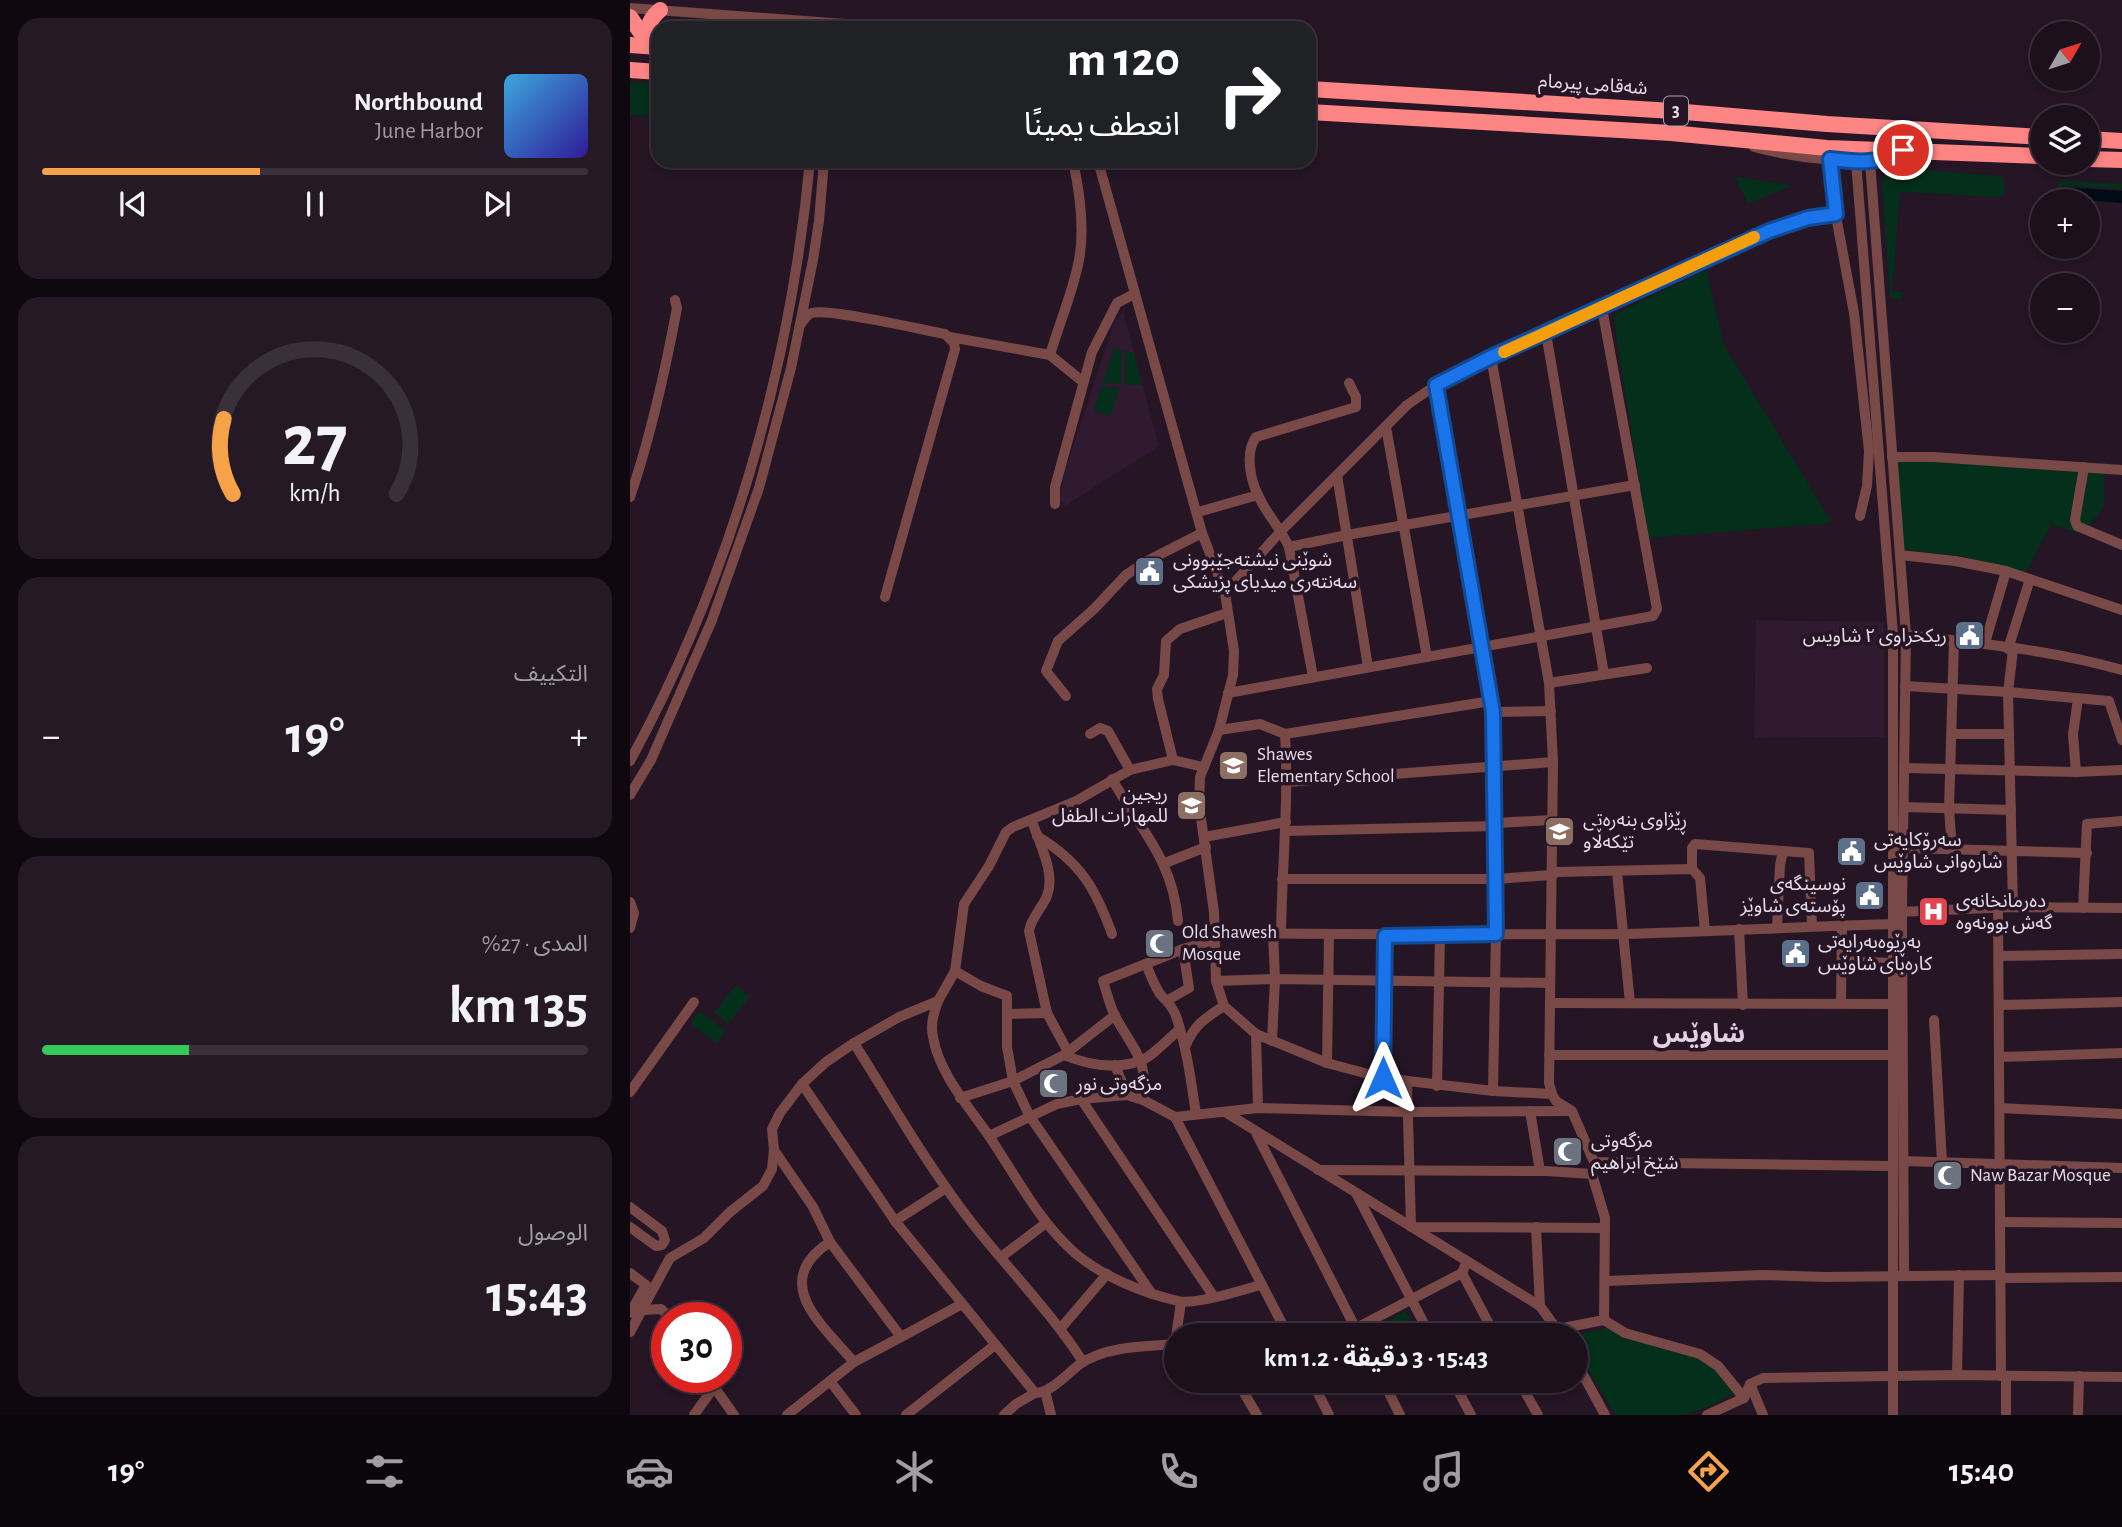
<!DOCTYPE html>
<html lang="ar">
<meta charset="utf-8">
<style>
body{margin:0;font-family:"Alegreya Sans","Noto Sans Arabic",sans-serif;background:#251925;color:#f1f3f6;direction:rtl;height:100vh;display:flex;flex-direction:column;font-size:26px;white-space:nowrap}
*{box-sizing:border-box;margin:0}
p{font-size:23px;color:#a09da3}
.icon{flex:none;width:38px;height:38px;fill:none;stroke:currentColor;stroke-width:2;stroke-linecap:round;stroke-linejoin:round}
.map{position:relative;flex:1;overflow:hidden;direction:ltr}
.details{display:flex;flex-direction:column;gap:18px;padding:18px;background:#0f090f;width:630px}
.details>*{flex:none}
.top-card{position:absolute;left:21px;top:21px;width:665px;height:147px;border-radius:21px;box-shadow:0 4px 10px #0003,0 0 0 2px #3a303b;direction:rtl;background:#202124;color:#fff;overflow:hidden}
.needle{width:46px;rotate:51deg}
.buttons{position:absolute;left:1400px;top:21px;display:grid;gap:14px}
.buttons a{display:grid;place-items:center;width:70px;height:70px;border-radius:50%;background:#1c101c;box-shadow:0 4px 10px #0003,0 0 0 2px #3a303b;font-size:35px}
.speed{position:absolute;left:21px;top:1302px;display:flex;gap:14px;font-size:35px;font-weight:700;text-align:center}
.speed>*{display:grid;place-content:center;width:91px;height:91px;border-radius:50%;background:#1c101c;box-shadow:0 4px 10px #0003,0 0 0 2px #3a303b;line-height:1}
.speed .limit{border:10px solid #d22;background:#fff;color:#111}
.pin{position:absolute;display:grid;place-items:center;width:60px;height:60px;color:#fff;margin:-30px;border:4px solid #fff;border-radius:50%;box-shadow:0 2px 7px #0007}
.me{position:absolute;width:77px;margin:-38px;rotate:0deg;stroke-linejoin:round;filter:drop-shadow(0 0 5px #0008)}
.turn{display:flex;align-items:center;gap:24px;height:147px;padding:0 21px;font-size:32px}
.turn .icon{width:91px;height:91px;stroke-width:2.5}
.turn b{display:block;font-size:49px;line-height:60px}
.big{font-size:52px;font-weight:700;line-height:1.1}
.details .widget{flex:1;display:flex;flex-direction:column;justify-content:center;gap:10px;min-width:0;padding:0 24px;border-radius:21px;background:#251925}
.details .dial{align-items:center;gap:0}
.dial svg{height:182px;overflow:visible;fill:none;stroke:#3a303b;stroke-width:7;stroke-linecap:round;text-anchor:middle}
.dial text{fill:#f1f3f6;stroke:none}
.song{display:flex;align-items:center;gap:21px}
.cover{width:84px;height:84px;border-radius:10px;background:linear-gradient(135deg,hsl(200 70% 55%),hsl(250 70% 35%))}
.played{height:7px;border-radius:4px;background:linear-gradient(90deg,#f6a248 40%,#3a303b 40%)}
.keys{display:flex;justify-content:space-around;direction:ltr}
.heat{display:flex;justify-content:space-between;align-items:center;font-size:38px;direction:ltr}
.charge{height:10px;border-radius:5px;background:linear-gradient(90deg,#34c759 27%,#3a303b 0)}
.trip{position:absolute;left:534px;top:1323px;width:424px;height:70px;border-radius:35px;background:#1c101c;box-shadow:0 4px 10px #0003,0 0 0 2px #3a303b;font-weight:700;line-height:70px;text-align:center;direction:rtl}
.menu{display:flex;height:112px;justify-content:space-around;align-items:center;background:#0b060b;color:#a09da3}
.menu .icon{width:49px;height:49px}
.menu .on{color:#f6a248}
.menu b{font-size:32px;color:#f1f3f6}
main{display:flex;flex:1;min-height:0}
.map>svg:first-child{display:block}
.built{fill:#2f1a2f}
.green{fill:#042f1a}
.water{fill:#000b16}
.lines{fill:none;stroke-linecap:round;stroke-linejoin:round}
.minor{stroke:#794948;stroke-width:10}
.highway{stroke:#fd8584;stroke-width:16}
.route-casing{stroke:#114b97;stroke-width:18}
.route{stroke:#1a73e8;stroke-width:12}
.slow{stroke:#f59e0b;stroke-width:12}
.labels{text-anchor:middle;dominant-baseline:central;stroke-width:7;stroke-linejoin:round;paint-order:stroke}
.shield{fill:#251525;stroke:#aea1ae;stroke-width:2}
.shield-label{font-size:18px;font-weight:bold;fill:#e9dde9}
.street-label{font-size:19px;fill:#e9dde9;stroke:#251525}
.poi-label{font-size:19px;fill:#e9dde9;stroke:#251525;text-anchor:start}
.district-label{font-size:26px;font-weight:bold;fill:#e5cfe5;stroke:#251525}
</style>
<main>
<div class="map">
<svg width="1492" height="1415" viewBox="0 0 1492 1415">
<rect width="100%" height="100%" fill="#251525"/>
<g class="built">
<polygon points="493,312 529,446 435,506 430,500 435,471 485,320"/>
<polygon points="1126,620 1254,622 1254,737 1124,738"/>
</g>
<g class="green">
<polygon points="0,82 28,83 28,116 0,115"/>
<polygon points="1268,168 1371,176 1374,179 1375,193 1369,197 1270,192 1262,291 1274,293 1272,299 1264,299 1260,295 1252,182 1256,173"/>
<polygon points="1107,177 1159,185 1161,186 1118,204 1105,178"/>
<polygon points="1431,180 1492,184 1492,189 1432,186 1430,199 1428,199 1428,184"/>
<polygon points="1076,270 1094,345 1202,523 1018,538 983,315"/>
<polygon points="484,348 492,350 491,384 473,383"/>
<polygon points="495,351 504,353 512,385 495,385"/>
<polygon points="471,386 489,388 480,416 464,411"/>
<polygon points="1262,457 1474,473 1474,507 1452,534 1421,525 1395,574 1331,556 1269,549"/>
<polygon points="106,985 120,997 98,1024 84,1012"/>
<polygon points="70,1011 96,1031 86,1043 60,1023"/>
<polygon points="776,1311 789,1335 737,1335 736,1332"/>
<polygon points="979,1327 999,1340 1054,1351 1091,1373 1106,1392 1080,1406 1054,1415 985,1415 945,1347 945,1336"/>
</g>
<polygon class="water" points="1432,187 1492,191 1492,203 1432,198"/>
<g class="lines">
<g class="minor">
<polyline points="0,8 268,28"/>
<path d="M1124 147C1158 156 1239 170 1269 152"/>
<polyline points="1200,159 1203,200 1224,313 1239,451 1237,486 1230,516"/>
<polyline points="468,161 572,533 595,593 604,651 603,675 589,730 570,777 569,804 584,912 586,981 594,1006 626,1034 697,1063 753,1078 863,1091 922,1094 926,1101 942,1111 964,1162 1262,1166"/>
<polyline points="1226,161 1263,634 1263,1415"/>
<polyline points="1240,162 1276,635 1272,911 1274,1275"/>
<path d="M171 324C174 320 177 314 182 313 199 308 293 330 315 334L324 343 325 349 255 597"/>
<polyline points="916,333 974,674"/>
<polyline points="320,337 420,355 452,381"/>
<path d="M420 355C429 324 443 292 449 260 455 228 450 193 443 161"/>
<polyline points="861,357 919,683 923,762 919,1083 922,1094"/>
<polyline points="806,385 863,712 867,879 863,1091"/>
<polyline points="756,427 797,657"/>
<polyline points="1262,457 1304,457 1492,470"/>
<polyline points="1454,467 1445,520 1447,526 1492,545"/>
<polyline points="707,475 738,667"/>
<path d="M0 497C21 436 35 372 47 308L45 300"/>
<polyline points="425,504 425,487 462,352 487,303 504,294"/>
<polyline points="568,512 628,495"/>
<polyline points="659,547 717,535 1005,485"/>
<polyline points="1270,555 1325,561 1376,571 1492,610"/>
<polyline points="595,593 652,530 777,405 806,385 861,357 1139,231 1165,222 1206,214"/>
<path d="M1276 635C1348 643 1422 650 1492 670"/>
<polyline points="1355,643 1376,571"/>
<polyline points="1378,649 1400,579"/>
<path d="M683 677 659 547C651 528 636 514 628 495 620 479 615 452 626 437L726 407V397L719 383"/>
<polyline points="919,683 1017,668"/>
<polyline points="1275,686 1378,692 1479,701 1492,740"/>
<polyline points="598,693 1023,616 1027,609 972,308"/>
<polyline points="436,696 416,671 428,641 464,609 496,575 517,561 572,533"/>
<polyline points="863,712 921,711"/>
<polyline points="589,730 630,724 655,734 861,701"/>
<polyline points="460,734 470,728 478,731 500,770"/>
<polyline points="1322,734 1379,734"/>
<polyline points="543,760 528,699 527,689 534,675 536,641 550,629 597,613"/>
<path d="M0 761C101 576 160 370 180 161"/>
<polyline points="1274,768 1446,772 1492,770"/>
<polyline points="1446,772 1443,734 1448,699"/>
<path d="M482 779C510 829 543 860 548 921"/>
<polyline points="658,782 923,762"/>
<polyline points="0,795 21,760 82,620 129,488 161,368 183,260 189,221 194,161"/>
<polyline points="1274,807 1381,810"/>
<path d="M402 821C409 843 426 873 417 896 412 908 401 918 399 931L417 1013 438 1052"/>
<polyline points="865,823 922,820"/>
<polyline points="656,831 865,826"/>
<path d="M407 836C450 862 465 887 482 934"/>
<polyline points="574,837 656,822"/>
<polyline points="1274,848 1457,853"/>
<polyline points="1322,849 1319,809 1324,641"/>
<polyline points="535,863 576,847"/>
<polyline points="1062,869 1062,848 1065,844 1152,851"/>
<polyline points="987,872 1000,1003"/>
<polyline points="652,879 867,879 921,875 927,872 1062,869 1070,878 1075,931"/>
<polyline points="0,902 4,913 0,928"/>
<polyline points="1383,907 1378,692 1383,650"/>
<polyline points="1368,908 1371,1376"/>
<polyline points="1453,908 1457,824 1492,821"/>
<polyline points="1268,912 1383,907 1492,908"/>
<polyline points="1147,927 1150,865 1153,851 1179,853 1182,926"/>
<polyline points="1109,929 1113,1005"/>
<path d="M585 933C721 934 857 935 993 934 1084 932 1176 926 1268 924"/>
<path d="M651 933C652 867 659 800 655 734"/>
<polyline points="1369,956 1492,954"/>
<polyline points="1212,961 1262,963"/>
<path d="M516 964C520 974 524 985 530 994 537 1002 542 1005 546 1016 557 1048 561 1081 566 1114"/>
<polyline points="325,971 351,986 377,996 377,1047 383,1081 399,1115 522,1294"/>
<polyline points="586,981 645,979 920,983"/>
<polyline points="538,1000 559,988 553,949"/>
<path d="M308 1001C304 1013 300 1024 303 1037 309 1074 340 1108 361 1139 387 1178 410 1223 446 1254 474 1277 513 1293 548 1301 567 1305 611 1290 631 1285"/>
<polyline points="921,1003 1262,1004"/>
<polyline points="1211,1003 1212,925"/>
<polyline points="1369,1005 1492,1002"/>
<polyline points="378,1014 417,1013"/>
<polyline points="1304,1020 1312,1162"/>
<polyline points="626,1034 628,1108"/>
<polyline points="642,1041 645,979 643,933"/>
<path d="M224 1043C262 1103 298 1167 342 1223 379 1270 421 1312 453 1362"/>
<path d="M555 1047C565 1024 574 1019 594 1006"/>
<path d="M434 1055C458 1065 484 1070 510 1061 521 1058 539 1038 549 1030"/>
<path d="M919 1055C1034 1054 1148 1055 1262 1055"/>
<polyline points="1370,1057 1492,1053"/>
<polyline points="697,1063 699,934"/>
<polyline points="485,1065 497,1095"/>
<polyline points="753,1078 755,936"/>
<polyline points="777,1082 781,1227 975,1228"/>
<path d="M172 1084 265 1221 405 1393C421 1393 438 1373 450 1364 476 1346 516 1346 546 1344"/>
<polyline points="807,1086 810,935"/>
<polyline points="0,1092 64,1002"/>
<polyline points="330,1098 383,1081 434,1055 485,1015"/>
<polyline points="451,1099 584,1297"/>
<path d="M513 1100C518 1059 505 1052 486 1018 480 1007 477 993 473 981L553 949 584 940"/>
<polyline points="1370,1108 1492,1114"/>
<polyline points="900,1111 910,1171"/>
<polyline points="595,1112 910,1306 931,1335"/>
<polyline points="545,1117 628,1108 777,1112 939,1111"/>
<polyline points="627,1135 729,1335"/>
<polyline points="359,1136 427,1104 451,1099 497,1095 513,1100 545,1117 658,1335"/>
<polyline points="1274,1161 1492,1168"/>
<polyline points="688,1170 917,1171 962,1174"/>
<polyline points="727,1195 800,1335"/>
<polyline points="0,1207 32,1231 35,1240 32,1245 26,1246 0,1227"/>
<polyline points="265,1221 316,1188"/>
<polyline points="1370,1222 1492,1223"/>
<polyline points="906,1227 910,1306"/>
<polyline points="200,1242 271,1337 332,1304"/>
<polyline points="371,1257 416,1223"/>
<polyline points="0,1273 16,1285 0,1313"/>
<polyline points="832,1273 865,1335"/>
<polyline points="1371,1278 1492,1277"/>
<polyline points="976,1281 1133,1275 1195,1277 1371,1275"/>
<polyline points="13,1310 31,1309 41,1318"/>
<polyline points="974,1320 995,1333 1070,1354 1088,1366 1114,1398"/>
<polyline points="431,1328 477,1274"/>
<polyline points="928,1329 974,1320 975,1218 962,1174 963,1168"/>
<polyline points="0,1332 40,1258 74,1238 100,1212 133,1186 142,1169 144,1150"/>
<polyline points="713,1335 832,1273 837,1261"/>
<polyline points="545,1344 551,1302"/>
<polyline points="945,1360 975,1415"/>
<path d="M224 1362C192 1325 139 1282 200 1242L183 1207 144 1150 142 1129 150 1113 172 1084 196 1062 224 1043 269 1017 308 1001 325 971 334 904 359 866 376 832 383 827 446 801 500 770 543 760 573 767"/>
<polyline points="1327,1375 1329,1275"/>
<polyline points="77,1377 104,1415"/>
<polyline points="200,1381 226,1415"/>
<polyline points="607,1381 627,1415"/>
<polyline points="682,1381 699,1415"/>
<polyline points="753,1381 770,1415"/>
<polyline points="823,1381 841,1415"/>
<polyline points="889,1381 908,1415"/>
<polyline points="1120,1384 1133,1415"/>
<polyline points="415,1391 421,1415"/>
<polyline points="64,1415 84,1387"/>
<polyline points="157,1415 224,1362 271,1337"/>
<polyline points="276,1415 365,1345"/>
<polyline points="374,1415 386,1404 405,1393"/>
<polyline points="1077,1415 1114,1398 1120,1384 1133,1378 1327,1375 1492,1377"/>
<polyline points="1376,1415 1376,1376"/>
<polyline points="1448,1415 1449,1376"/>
</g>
<g class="highway">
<polyline points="0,17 11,33 19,40"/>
<polyline points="0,45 28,47"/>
<path d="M23 47C15 33 17 21 30 10"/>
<polyline points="0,70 28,72"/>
<polyline points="679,89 1043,111 1197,124 1412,137"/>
<polyline points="679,112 1041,133 1197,148 1412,156"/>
<polyline points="1458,139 1492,141"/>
<polyline points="1458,159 1492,160"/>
</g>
</g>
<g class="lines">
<defs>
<path id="route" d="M753 1078 755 936 866 934 863 712 806 385 861 357 1139 231 1178 218 1206 214 1200 159C1225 162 1250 165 1273 150"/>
</defs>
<use href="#route" class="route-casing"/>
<use href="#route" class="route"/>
<polyline class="slow" points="874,352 1124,237"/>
</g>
<defs>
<symbol id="civic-square" viewBox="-11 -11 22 22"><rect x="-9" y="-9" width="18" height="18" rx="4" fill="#5c6f8a" stroke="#251525"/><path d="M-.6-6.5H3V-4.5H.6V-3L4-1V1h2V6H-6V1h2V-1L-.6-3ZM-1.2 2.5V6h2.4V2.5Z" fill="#fff"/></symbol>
<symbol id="school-square" viewBox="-11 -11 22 22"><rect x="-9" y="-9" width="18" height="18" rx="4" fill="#8d6e63" stroke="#251525"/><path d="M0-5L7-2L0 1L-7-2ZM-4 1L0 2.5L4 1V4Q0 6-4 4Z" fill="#fff"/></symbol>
<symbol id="hospital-square" viewBox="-11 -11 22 22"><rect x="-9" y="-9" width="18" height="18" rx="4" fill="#e0444e" stroke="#251525"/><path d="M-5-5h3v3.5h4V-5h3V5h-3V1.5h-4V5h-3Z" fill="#fff"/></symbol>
<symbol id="mosque-square" viewBox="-11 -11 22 22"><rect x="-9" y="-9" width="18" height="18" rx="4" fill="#6b7280" stroke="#251525"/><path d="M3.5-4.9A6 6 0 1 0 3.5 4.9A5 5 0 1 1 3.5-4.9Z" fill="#fff"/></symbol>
</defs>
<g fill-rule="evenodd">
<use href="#civic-square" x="502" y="554" width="35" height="35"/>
<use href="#civic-square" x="1322" y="618" width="35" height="35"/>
<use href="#school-square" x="586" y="748" width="35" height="35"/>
<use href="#school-square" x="544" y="788" width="35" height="35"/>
<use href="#school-square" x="912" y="814" width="35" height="35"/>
<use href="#civic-square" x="1204" y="834" width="35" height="35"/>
<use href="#civic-square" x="1222" y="878" width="35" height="35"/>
<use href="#hospital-square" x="1286" y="894" width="35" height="35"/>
<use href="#mosque-square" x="512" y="926" width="35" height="35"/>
<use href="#civic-square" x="1148" y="936" width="35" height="35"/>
<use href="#mosque-square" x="406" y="1066" width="35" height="35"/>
<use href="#mosque-square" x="920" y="1134" width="35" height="35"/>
<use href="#mosque-square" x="1300" y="1158" width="35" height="35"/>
</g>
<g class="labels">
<rect class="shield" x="1034" y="96.5" width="24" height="29" rx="5"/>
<g class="shield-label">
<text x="1046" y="111">3</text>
</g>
<g class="street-label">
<text transform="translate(963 85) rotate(4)">شەقامی پیرمام</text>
</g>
<g class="poi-label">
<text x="543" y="560">شوێنی نیشتەجێبوونی<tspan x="543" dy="22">سەنتەری میدیای پزیشکی</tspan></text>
<text x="1317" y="636" text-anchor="end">ريكخراوى ۲ شاويس</text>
<text x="627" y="754">Shawes<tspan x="627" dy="22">Elementary School</tspan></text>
<text x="538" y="794" text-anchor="end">ريجين<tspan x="538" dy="22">للمهارات الطفل</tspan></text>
<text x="953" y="820">ڕێژاوی بنەرەتی<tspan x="953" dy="22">تێکەڵاو</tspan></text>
<text x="1244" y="840">سەرۆکایەتی<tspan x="1244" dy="22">شارەوانی شاوێس</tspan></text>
<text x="1216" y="884" text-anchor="end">نوسینگەی<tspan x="1216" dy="22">پۆستەی شاوێز</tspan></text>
<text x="1326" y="901">دەرمانخانەی<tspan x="1326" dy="22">گەش بوونەوە</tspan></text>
<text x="552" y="932">Old Shawesh<tspan x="552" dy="22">Mosque</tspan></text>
<text x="1188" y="942">بەڕێوەبەرایەتی<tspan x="1188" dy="22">کارەبای شاوێس</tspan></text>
<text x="446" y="1084">مزگەوتی نور</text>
<text x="961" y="1141">مزگەوتی<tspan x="961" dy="22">شێخ ابراهیم</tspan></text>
<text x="1340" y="1175">Naw Bazar Mosque</text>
</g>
<g class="district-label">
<text x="1069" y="1034">شاوێس</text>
</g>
</g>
</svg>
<div class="buttons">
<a><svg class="needle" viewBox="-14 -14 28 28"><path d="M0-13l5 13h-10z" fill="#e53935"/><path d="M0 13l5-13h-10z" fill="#a09da3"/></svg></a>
<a><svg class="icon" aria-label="layers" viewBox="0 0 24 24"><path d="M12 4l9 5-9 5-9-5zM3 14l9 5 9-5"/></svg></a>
<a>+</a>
<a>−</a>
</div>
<div class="speed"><div class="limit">30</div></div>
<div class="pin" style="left:1273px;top:150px;background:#d93025"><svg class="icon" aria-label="arrive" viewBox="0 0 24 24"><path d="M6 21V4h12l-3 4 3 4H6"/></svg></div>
<svg class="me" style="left:753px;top:1078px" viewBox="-20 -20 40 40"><path d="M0-17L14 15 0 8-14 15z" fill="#1a73e8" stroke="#fff" stroke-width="4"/></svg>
<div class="trip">15:43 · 3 دقيقة · 1.2 km</div>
<div class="top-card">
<div class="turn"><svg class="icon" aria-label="right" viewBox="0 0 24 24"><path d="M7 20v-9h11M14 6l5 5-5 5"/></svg><div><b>120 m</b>انعطف يمينًا</div></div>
</div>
</div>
<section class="details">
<div class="widget">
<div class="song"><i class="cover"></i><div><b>Northbound</b><p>June Harbor</p></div></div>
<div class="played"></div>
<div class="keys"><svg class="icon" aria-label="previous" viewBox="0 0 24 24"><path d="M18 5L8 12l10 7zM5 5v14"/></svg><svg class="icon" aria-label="pause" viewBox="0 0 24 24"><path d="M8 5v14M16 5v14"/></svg><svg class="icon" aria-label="next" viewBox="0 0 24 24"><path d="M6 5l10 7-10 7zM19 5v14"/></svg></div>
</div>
<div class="widget dial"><svg viewBox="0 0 100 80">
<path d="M14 69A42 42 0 1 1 86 69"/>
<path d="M14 69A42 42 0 0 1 10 36" stroke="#f6a248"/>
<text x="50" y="56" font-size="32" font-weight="700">27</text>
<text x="50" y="72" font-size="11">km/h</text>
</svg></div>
<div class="widget"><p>التكييف</p>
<div class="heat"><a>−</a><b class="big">19°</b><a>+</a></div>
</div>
<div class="widget"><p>المدى · 27%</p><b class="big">135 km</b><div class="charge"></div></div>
<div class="widget"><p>الوصول</p><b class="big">15:43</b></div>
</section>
</main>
<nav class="menu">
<b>15:40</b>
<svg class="icon on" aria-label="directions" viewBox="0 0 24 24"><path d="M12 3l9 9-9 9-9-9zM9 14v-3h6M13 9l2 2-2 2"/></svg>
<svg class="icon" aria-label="music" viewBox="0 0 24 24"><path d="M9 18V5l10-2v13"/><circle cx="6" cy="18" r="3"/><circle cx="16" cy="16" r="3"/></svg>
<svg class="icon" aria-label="phone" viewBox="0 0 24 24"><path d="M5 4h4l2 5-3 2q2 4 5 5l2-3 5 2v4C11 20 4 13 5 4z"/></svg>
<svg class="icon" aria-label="climate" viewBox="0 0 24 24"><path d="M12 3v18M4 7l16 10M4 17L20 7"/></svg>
<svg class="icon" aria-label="car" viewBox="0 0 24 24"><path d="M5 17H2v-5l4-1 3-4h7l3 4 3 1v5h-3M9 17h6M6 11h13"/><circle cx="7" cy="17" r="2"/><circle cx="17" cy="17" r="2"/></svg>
<svg class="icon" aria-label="filters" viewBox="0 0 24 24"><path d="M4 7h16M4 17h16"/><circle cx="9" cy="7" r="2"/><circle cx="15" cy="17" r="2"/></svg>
<b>19°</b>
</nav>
